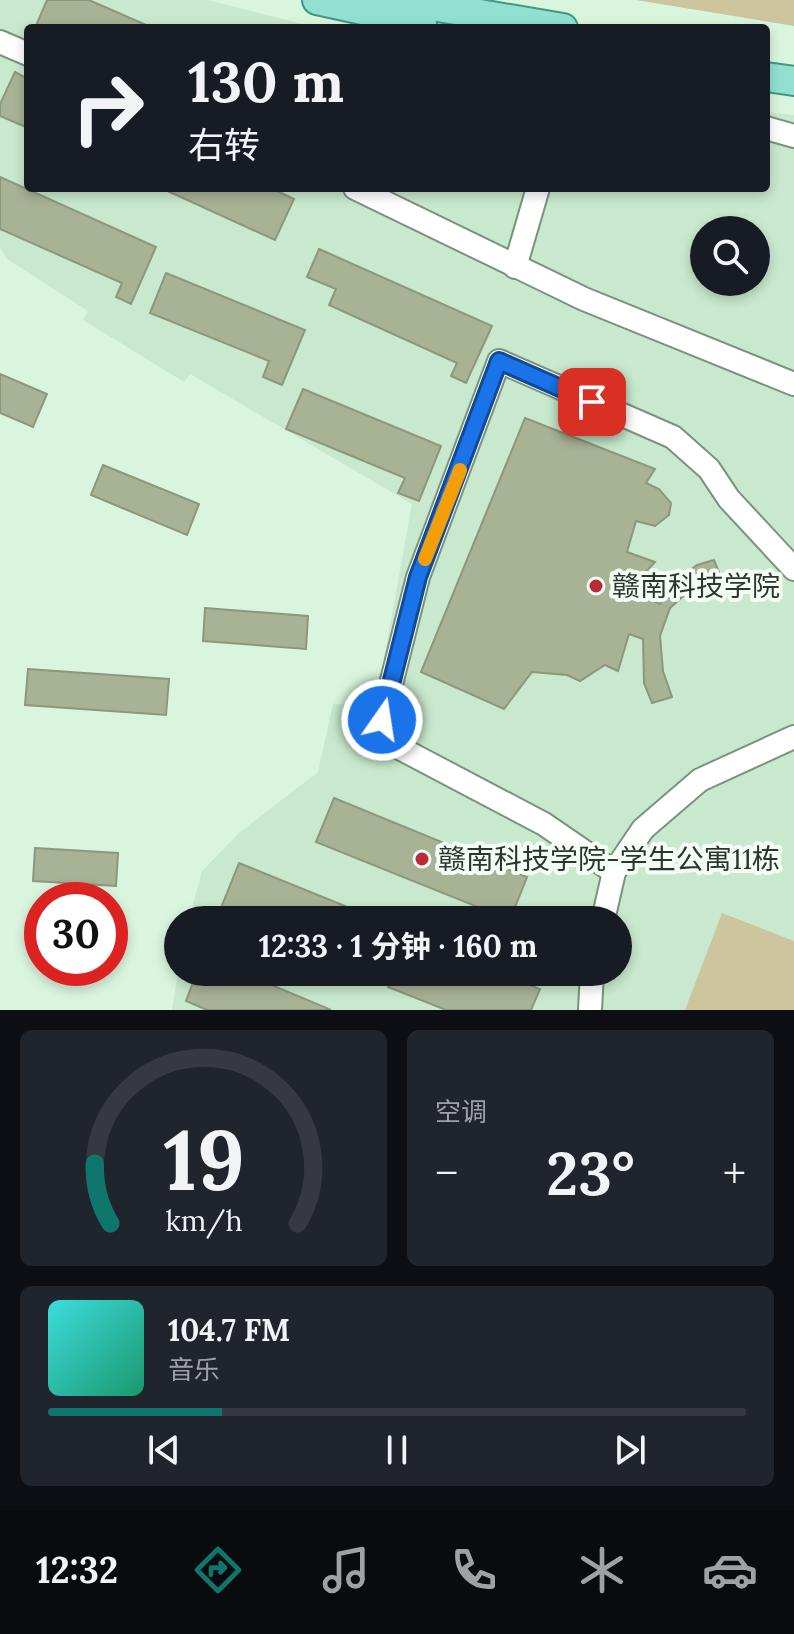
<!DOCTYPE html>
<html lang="zh">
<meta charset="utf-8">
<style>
body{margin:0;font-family:Lora,"Noto Sans SC",serif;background:#20242c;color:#f1f3f6;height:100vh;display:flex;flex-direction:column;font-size:30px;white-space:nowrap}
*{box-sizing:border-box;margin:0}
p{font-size:26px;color:#9ea1a6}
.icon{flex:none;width:44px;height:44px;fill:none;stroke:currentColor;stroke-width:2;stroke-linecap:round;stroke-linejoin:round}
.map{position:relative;height:1010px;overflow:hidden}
.sheet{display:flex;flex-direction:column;gap:20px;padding:20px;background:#0d0f14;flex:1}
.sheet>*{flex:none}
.banner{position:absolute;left:24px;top:24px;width:746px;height:168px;border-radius:8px;box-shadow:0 4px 12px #0003;background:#171b24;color:#f1f3f6;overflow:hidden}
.tools{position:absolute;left:690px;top:216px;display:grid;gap:16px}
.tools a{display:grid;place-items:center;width:80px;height:80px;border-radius:50%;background:#171b24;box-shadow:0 4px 12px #0003;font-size:40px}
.speed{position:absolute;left:24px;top:882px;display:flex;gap:16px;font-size:40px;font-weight:700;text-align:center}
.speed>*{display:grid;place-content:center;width:104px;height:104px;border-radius:50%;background:#171b24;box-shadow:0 4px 12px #0003;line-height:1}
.speed .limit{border:12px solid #d22;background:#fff;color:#111}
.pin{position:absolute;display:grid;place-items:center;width:68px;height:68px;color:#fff;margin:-34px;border-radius:16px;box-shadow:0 4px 12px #0006}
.me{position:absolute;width:88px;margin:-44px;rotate:13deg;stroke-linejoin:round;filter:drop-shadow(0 0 6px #0008)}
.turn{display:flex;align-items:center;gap:28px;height:168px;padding:0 32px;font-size:36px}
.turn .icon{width:104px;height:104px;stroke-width:2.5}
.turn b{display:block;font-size:56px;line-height:68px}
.big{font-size:60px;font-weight:700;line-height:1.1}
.sheet .widget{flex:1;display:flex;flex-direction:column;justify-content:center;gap:12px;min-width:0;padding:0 28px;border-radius:12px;background:#20242c}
.sheet .dial{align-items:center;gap:0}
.dial svg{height:208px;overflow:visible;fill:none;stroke:#363941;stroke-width:7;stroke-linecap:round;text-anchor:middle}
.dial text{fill:#f1f3f6;stroke:none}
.song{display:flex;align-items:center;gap:24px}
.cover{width:96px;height:96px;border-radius:12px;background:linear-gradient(135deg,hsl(180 70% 55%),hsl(160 70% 35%))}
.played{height:8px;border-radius:4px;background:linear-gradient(90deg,#0f766e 25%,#363941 25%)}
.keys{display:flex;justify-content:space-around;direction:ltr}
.heat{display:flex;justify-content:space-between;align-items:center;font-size:44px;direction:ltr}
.sheet .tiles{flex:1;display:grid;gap:20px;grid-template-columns:1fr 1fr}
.widget:last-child{grid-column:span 2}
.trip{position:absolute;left:164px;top:906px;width:468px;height:80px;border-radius:40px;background:#171b24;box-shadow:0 4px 12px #0003;font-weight:700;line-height:80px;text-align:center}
.tabs{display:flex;height:128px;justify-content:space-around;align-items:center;background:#090b0e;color:#9ea1a6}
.tabs .icon{width:56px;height:56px}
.tabs .current{color:#0f766e}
.tabs b{font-size:36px;color:#f1f3f6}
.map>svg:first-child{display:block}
.built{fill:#c8e9cd;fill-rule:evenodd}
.park{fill:#cdc59e}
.building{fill:#a8b295;stroke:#8d977b;stroke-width:2}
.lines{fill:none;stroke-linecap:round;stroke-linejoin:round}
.minor-casing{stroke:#7a937e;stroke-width:26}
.major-casing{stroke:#409882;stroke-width:32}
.minor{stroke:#fff;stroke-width:22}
.major{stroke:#92e1d0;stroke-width:28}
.route-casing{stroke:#114b97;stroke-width:20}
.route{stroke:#1a73e8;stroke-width:14}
.slow{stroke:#f59e0b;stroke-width:14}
.poi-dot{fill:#bb2a3a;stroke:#f3fdf4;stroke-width:3}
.labels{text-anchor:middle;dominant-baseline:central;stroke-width:8;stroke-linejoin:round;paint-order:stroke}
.poi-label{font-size:28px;fill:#2c362e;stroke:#f3fdf4;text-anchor:start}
</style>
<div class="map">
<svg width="794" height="1010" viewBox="0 0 794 1010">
<rect width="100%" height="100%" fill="#daf5de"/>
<path class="built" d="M0 0H208L318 28H28V188H766V112L794 115V1010H172L178 972H618V920H189L202 871 240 832 318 772 333 704 370 705 382 669 412 504 190 374 184 382 83 320 88 311 7 259 0 248ZM704 230H756V282H704Z"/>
<g class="park">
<polygon points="636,0 794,0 794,26"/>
<polygon points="722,913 794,941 794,1010 685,1010"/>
</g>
<g class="building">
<polygon points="47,0 89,0 153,28 35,28"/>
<polygon points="15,72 28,79 28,128 0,116 0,104"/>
<polygon points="0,177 156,247 131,304 116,297 122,283 0,229"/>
<polygon points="161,188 271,188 294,199 275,240"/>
<polygon points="319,249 492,326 466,383 451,376 457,363 329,305 336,289 307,277"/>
<polygon points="166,273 305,330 282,385 263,377 269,361 150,313"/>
<polygon points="0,374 47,394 33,427 0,413"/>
<polygon points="303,389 441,446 419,501 398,493 405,478 286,429"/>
<polygon points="525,418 655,469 646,483 659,489 671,503 669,515 655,526 636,521 627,552 655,562 630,590 660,604 671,585 697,565 714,560 719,572 690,590 670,608 660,636 663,671 672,697 652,703 644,683 643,639 629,634 618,671 605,665 580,681 567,675 532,672 504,709 421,672"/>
<polygon points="103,465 199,504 187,535 91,495"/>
<polygon points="205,608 308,616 306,649 203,641"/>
<polygon points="28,669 169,679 166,715 25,705"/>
<polygon points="334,798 527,877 510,920 316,842"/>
<polygon points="35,848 118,853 116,886 33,881"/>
<polygon points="239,863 370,916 369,920 236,920 219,913"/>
<polygon points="197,972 241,972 331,1010 207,1010 186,1001"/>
<polygon points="394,972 497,972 540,989 531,1010 446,1010 388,987"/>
</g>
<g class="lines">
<defs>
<g id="minor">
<polyline points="0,42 28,54"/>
<polyline points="766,128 794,136"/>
<polyline points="355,188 584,299 794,384"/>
<polyline points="515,267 538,188"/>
<polyline points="614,872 544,824 392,744 382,720 418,577 499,361 673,437 709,469 729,499 794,569"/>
<polyline points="603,920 614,872 643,829 700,780 794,737"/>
<polyline points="590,1010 592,972"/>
</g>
<g id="major">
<polyline points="317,0 422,23"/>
<polyline points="396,0 563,28"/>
<polyline points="766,77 794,81"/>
</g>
</defs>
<use href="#minor" class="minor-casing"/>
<use href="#major" class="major-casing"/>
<use href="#minor" class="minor"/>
<use href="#major" class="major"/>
</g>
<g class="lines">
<defs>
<polyline id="route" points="382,720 418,577 499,361 592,402"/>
</defs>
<use href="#route" class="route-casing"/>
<use href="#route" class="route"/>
<polyline class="slow" points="425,559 460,470"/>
</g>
<g class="poi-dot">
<circle cx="596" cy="586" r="8"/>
<circle cx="422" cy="859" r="8"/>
</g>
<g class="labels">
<g class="poi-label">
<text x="612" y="586">赣南科技学院</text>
<text x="438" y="859">赣南科技学院-学生公寓11栋</text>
</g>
</g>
</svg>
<div class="tools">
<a><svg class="icon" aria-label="search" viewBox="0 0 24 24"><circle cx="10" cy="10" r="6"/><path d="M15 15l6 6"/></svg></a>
</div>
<div class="speed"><div class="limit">30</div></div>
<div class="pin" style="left:592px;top:402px;background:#d93025"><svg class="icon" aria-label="arrive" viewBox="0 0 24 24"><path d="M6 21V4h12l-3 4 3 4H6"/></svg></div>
<svg class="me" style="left:382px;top:720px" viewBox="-20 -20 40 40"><circle r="17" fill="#1a73e8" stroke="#fff" stroke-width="3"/><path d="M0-11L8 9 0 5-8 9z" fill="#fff"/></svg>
<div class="trip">12:33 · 1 分钟 · 160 m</div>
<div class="banner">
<div class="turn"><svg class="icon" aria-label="right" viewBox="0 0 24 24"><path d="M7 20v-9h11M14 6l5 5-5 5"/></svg><div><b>130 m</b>右转</div></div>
</div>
</div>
<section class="sheet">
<div class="tiles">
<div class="widget dial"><svg viewBox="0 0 100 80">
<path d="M14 69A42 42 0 1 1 86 69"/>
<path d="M14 69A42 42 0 0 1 8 46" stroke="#0f766e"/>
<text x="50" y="56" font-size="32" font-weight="700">19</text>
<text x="50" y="72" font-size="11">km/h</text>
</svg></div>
<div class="widget"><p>空调</p>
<div class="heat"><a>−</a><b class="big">23°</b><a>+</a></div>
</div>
<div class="widget">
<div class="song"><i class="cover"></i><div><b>104.7 FM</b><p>音乐</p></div></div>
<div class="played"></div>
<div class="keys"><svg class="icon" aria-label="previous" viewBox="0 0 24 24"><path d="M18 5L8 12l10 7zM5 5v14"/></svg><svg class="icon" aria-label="pause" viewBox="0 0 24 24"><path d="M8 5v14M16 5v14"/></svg><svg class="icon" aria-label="next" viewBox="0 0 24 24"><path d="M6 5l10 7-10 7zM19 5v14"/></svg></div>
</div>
</div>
</section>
<nav class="tabs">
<b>12:32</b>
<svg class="icon current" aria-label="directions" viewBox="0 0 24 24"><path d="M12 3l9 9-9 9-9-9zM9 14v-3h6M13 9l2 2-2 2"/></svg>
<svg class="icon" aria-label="music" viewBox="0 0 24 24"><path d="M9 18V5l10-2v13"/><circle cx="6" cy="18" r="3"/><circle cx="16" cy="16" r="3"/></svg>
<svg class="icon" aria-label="phone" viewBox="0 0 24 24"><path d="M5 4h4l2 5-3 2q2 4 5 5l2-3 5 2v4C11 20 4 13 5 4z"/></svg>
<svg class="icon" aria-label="climate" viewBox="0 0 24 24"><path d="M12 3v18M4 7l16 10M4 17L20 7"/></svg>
<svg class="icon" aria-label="car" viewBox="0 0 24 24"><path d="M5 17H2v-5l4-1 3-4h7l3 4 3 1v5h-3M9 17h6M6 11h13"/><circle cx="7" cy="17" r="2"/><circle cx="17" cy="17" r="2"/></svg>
</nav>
